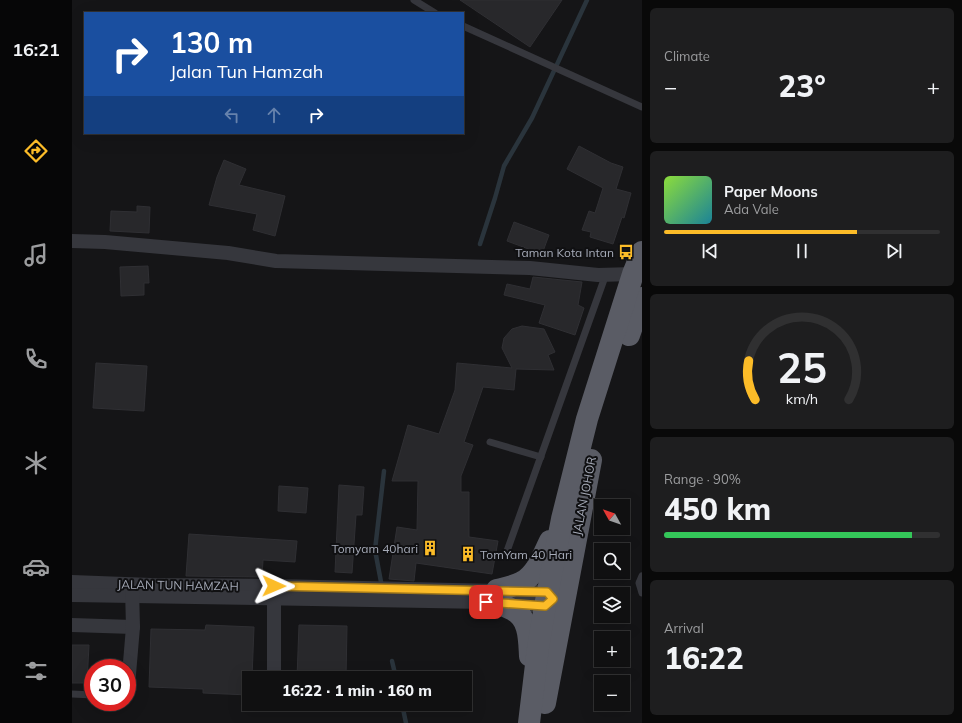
<!DOCTYPE html>
<meta charset="utf-8">
<style>
body{margin:0;font-family:Mulish,sans-serif;background:#1e1e1f;color:#f1f3f6;height:100vh;display:flex;flex-direction:column;font-size:15px;white-space:nowrap}
*{box-sizing:border-box;margin:0}
p{font-size:13px;color:#9c9d9f}
.icon{flex:none;width:22px;height:22px;fill:none;stroke:currentColor;stroke-width:2;stroke-linecap:round;stroke-linejoin:round}
.map{position:relative;flex:1;overflow:hidden}
.panel{display:flex;flex-direction:column;gap:8px;padding:8px;background:#090909;width:320px}
.panel>*{flex:none}
.hud{position:absolute;left:12px;top:12px;width:380px;height:122px;border-radius:0px;box-shadow:0 4px 16px #0002,0 0 0 1px #303031;background:#1a4fa0;color:#fff;overflow:hidden}
.needle{width:26px;rotate:310deg}
.controls{position:absolute;left:522px;top:499px;display:grid;gap:8px}
.controls a{display:grid;place-items:center;width:36px;height:36px;border-radius:0px;background:#101011;box-shadow:0 4px 16px #0002,0 0 0 1px #303031;font-size:20px}
.speed{position:absolute;left:12px;top:659px;display:flex;gap:8px;font-size:20px;font-weight:700;text-align:center}
.speed>*{display:grid;place-content:center;width:52px;height:52px;border-radius:50%;background:#101011;box-shadow:0 4px 16px #0002,0 0 0 1px #303031;line-height:1}
.speed .limit{border:6px solid #d22;background:#fff;color:#111}
.pin{position:absolute;display:grid;place-items:center;width:34px;height:34px;color:#fff;margin:-17px;border-radius:8px;box-shadow:0 2px 6px #0006}
.me{position:absolute;width:44px;margin:-22px;rotate:91deg;stroke-linejoin:round;filter:drop-shadow(0 0 3px #0008)}
.turn{display:flex;align-items:center;gap:14px;height:84px;padding:0 20px;font-size:18px}
.turn .icon{width:52px;height:52px;stroke-width:2.5}
.turn b{display:block;font-size:28px;line-height:34px}
.lanes{display:flex;align-items:center;height:38px;padding:0 20px;background:#0003;justify-content:center;gap:20px;direction:ltr}
.lanes .off{opacity:.35}
.big{font-size:30px;font-weight:800;line-height:1.1}
.panel .card{flex:1;display:flex;flex-direction:column;justify-content:center;gap:6px;min-width:0;padding:0 14px;border-radius:6px;background:#1e1e1f}
.panel .dial{align-items:center;gap:0}
.dial svg{height:104px;overflow:visible;fill:none;stroke:#303031;stroke-width:7;stroke-linecap:round;text-anchor:middle}
.dial text{fill:#f1f3f6;stroke:none}
.song{display:flex;align-items:center;gap:12px}
.cover{width:48px;height:48px;border-radius:6px;background:linear-gradient(135deg,hsl(90 70% 55%),hsl(190 70% 35%))}
.played{height:4px;border-radius:2px;background:linear-gradient(90deg,#fcbc28 70%,#303031 70%)}
.keys{display:flex;justify-content:space-around;direction:ltr}
.heat{display:flex;justify-content:space-between;align-items:center;font-size:22px;direction:ltr}
.charge{height:6px;border-radius:3px;background:linear-gradient(90deg,#34c759 90%,#303031 0)}
.trip{position:absolute;left:170px;top:671px;width:230px;height:40px;border-radius:0px;background:#101011;box-shadow:0 4px 16px #0002,0 0 0 1px #303031;font-weight:800;line-height:40px;text-align:center}
main{display:flex;flex:1;min-height:0}
.menu{display:flex;flex-direction:column;width:72px;justify-content:space-around;align-items:center;background:#060607;color:#9c9d9f}
.menu .icon{width:28px;height:28px}
.menu .selected{color:#fcbc28}
.menu b{font-size:18px;color:#f1f3f6}
.map>svg:first-child{display:block}
.lines{fill:none;stroke-linecap:round;stroke-linejoin:round}
.stream{stroke:#2a343c;stroke-width:4.5}
.building{fill:#28282b;stroke:#2f2f33}
.service{stroke:#36373d;stroke-width:7}
.minor{stroke:#36373d;stroke-width:14}
.trunk{stroke:#5a5c65;stroke-width:22}
.route-casing{stroke:#a47a1a;stroke-width:10}
.route{stroke:#fcbc28;stroke-width:7}
.labels{text-anchor:middle;dominant-baseline:central;stroke-width:4;stroke-linejoin:round;paint-order:stroke}
.poi-label{font-size:12px;fill:#a6abb8;stroke:#101012;text-anchor:end}
.street-label{font-size:12px;fill:#a6abb8;stroke:#101012}
</style>
<main>
<nav class="menu">
<b>16:21</b>
<svg class="icon selected" aria-label="directions" viewBox="0 0 24 24"><path d="M12 3l9 9-9 9-9-9zM9 14v-3h6M13 9l2 2-2 2"/></svg>
<svg class="icon" aria-label="music" viewBox="0 0 24 24"><path d="M9 18V5l10-2v13"/><circle cx="6" cy="18" r="3"/><circle cx="16" cy="16" r="3"/></svg>
<svg class="icon" aria-label="phone" viewBox="0 0 24 24"><path d="M5 4h4l2 5-3 2q2 4 5 5l2-3 5 2v4C11 20 4 13 5 4z"/></svg>
<svg class="icon" aria-label="climate" viewBox="0 0 24 24"><path d="M12 3v18M4 7l16 10M4 17L20 7"/></svg>
<svg class="icon" aria-label="car" viewBox="0 0 24 24"><path d="M5 17H2v-5l4-1 3-4h7l3 4 3 1v5h-3M9 17h6M6 11h13"/><circle cx="7" cy="17" r="2"/><circle cx="17" cy="17" r="2"/></svg>
<svg class="icon" aria-label="filters" viewBox="0 0 24 24"><path d="M4 7h16M4 17h16"/><circle cx="9" cy="7" r="2"/><circle cx="15" cy="17" r="2"/></svg>
</nav>
<div class="map">
<svg width="570" height="723" viewBox="0 0 570 723">
<rect width="100%" height="100%" fill="#151517"/>
<g class="lines">
<g class="stream">
<polyline points="408,244 423,198 432,166 460,118 515,0"/>
<polyline points="309,582 303,550 312,471"/>
<polyline points="320,661 324,678"/>
<polyline points="330,704 334,723"/>
</g>
</g>
<g class="building">
<polygon points="388,0 490,0 458,47"/>
<polygon points="507,146 539,163 551,167 544,189 559,193 552,218 550,217 541,244 518,237 519,232 510,230 517,211 523,213 531,188 495,169"/>
<polygon points="152,160 174,169 167,185 213,196 203,236 181,230 185,214 137,205 145,177"/>
<polygon points="65,206 78,207 77,233 38,231 39,211 65,212"/>
<polygon points="442,222 477,235 470,254 435,241"/>
<polygon points="76,266 77,283 72,283 72,295 49,296 48,267"/>
<polygon points="461,277 510,282 506,305 512,308 503,335 467,323 473,305 432,295 435,284 458,289"/>
<polygon points="450,326 472,329 483,352 476,355 482,370 444,369 442,390 411,387 392,442 401,445 389,476 389,492 397,492 397,537 426,541 420,574 344,563 342,581 317,579 325,527 345,530 346,481 320,481 336,425 367,434 383,390 385,363 440,368 430,348 432,338 440,329"/>
<polygon points="24,363 75,366 72,411 21,408"/>
<polygon points="267,485 292,487 290,515 284,515 280,573 263,572"/>
<polygon points="207,486 236,488 234,513 206,511"/>
<polygon points="117,534 225,541 223,562 191,560 190,577 114,576"/>
<polygon points="134,625 182,627 180,678 177,678 177,695 131,693 131,689 77,687 79,629 133,630"/>
<polygon points="227,625 275,626 274,678 225,678"/>
<polygon points="0,645 17,645 15,683 0,683"/>
</g>
<g class="lines">
<g class="service">
<polyline points="342,0 363,13"/>
<polyline points="391,26 570,107"/>
<polyline points="418,442 469,457"/>
<polyline points="435,551 534,274"/>
<polyline points="570,576 567,583 570,593"/>
<polyline points="0,694 21,695"/>
</g>
<g class="minor">
<polyline points="0,241 33,242 156,253 204,261 458,268 526,275 561,274"/>
<polyline points="0,582 79,585 202,586 475,592"/>
<polyline points="0,595 414,602 473,606"/>
<polyline points="0,625 61,627"/>
<polyline points="202,678 202,590"/>
<polyline points="56,686 61,627 60,589"/>
</g>
<g class="trunk">
<polyline points="557,335 570,298"/>
<path d="M425 590C433 588 443 586 450 582 465 574 471 555 478 541"/>
<path d="M423 602C429 604 435 607 441 610 458 619 457 640 458 656"/>
<polyline points="473,703 519,460"/>
<polyline points="457,723 466,648 473,606 490,519 515,419 561,274 570,252"/>
</g>
</g>
<g class="lines">
<defs>
<polyline id="route" points="202,586 475,592 481,599 473,606 414,602"/>
</defs>
<use href="#route" class="route-casing"/>
<use href="#route" class="route"/>
</g>
<defs>
<symbol id="bus-bare" viewBox="-9 -9 18 18"><path d="M-5-6H5V4H4V6H2V4H-2V6H-4V4H-5ZM-3.5-4V0h7V-4ZM-3.5 1.2v1.5H-2V1.2ZM2 1.2v1.5H3.5V1.2Z" fill="#fcbc28" stroke="#101012" stroke-width="2.5" paint-order="stroke"/></symbol>
<symbol id="building-bare" viewBox="-9 -9 18 18"><path d="M-4-6H4V6H1V3H-1V6H-4ZM-2.5-4.3h1.7v1.8h-1.7ZM.8-4.3h1.7v1.8H.8ZM-2.5-1h1.7V.8h-1.7ZM.8-1h1.7V.8H.8Z" fill="#fcbc28" stroke="#101012" stroke-width="2.5" paint-order="stroke"/></symbol>
</defs>
<g fill-rule="evenodd">
<use href="#bus-bare" x="543" y="241" width="22" height="22"/>
<use href="#building-bare" x="347" y="537" width="22" height="22"/>
<use href="#building-bare" x="385" y="543" width="22" height="22"/>
</g>
<g class="labels">
<g class="poi-label">
<text x="542" y="252">Taman Kota Intan</text>
<text x="346" y="548">Tomyam 40hari</text>
<text x="408" y="554" text-anchor="start">TomYam 40 Hari</text>
</g>
<g class="street-label">
<text transform="translate(512 496) rotate(-79)">JALAN JOHOR</text>
<text transform="translate(106 585) rotate(1)">JALAN TUN HAMZAH</text>
</g>
</g>
</svg>
<div class="controls">
<a><svg class="needle" viewBox="-14 -14 28 28"><path d="M0-13l5 13h-10z" fill="#e53935"/><path d="M0 13l5-13h-10z" fill="#9c9d9f"/></svg></a>
<a><svg class="icon" aria-label="search" viewBox="0 0 24 24"><circle cx="10" cy="10" r="6"/><path d="M15 15l6 6"/></svg></a>
<a><svg class="icon" aria-label="layers" viewBox="0 0 24 24"><path d="M12 4l9 5-9 5-9-5zM3 14l9 5 9-5"/></svg></a>
<a>+</a>
<a>−</a>
</div>
<div class="speed"><div class="limit">30</div></div>
<div class="pin" style="left:414px;top:602px;background:#d93025"><svg class="icon" aria-label="arrive" viewBox="0 0 24 24"><path d="M6 21V4h12l-3 4 3 4H6"/></svg></div>
<svg class="me" style="left:202px;top:586px" viewBox="-20 -20 40 40"><path d="M0-17L14 15 0 8-14 15z" fill="#fcbc28" stroke="#fff" stroke-width="4"/></svg>
<div class="trip">16:22 · 1 min · 160 m</div>
<div class="hud">
<div class="turn"><svg class="icon" aria-label="right" viewBox="0 0 24 24"><path d="M7 20v-9h11M14 6l5 5-5 5"/></svg><div><b>130 m</b>Jalan Tun Hamzah</div></div>
<div class="lanes"><svg class="icon off" aria-label="left" viewBox="0 0 24 24"><path d="M17 20v-9H6M10 6l-5 5 5 5"/></svg><svg class="icon off" aria-label="ahead" viewBox="0 0 24 24"><path d="M12 20V5M6 11l6-6 6 6"/></svg><svg class="icon" aria-label="right" viewBox="0 0 24 24"><path d="M7 20v-9h11M14 6l5 5-5 5"/></svg></div>
</div>
</div>
<section class="panel">
<div class="card"><p>Climate</p>
<div class="heat"><a>−</a><b class="big">23°</b><a>+</a></div>
</div>
<div class="card">
<div class="song"><i class="cover"></i><div><b>Paper Moons</b><p>Ada Vale</p></div></div>
<div class="played"></div>
<div class="keys"><svg class="icon" aria-label="previous" viewBox="0 0 24 24"><path d="M18 5L8 12l10 7zM5 5v14"/></svg><svg class="icon" aria-label="pause" viewBox="0 0 24 24"><path d="M8 5v14M16 5v14"/></svg><svg class="icon" aria-label="next" viewBox="0 0 24 24"><path d="M6 5l10 7-10 7zM19 5v14"/></svg></div>
</div>
<div class="card dial"><svg viewBox="0 0 100 80">
<path d="M14 69A42 42 0 1 1 86 69"/>
<path d="M14 69A42 42 0 0 1 9 39" stroke="#fcbc28"/>
<text x="50" y="56" font-size="32" font-weight="700">25</text>
<text x="50" y="72" font-size="11">km/h</text>
</svg></div>
<div class="card"><p>Range · 90%</p><b class="big">450 km</b><div class="charge"></div></div>
<div class="card"><p>Arrival</p><b class="big">16:22</b></div>
</section>
</main>
